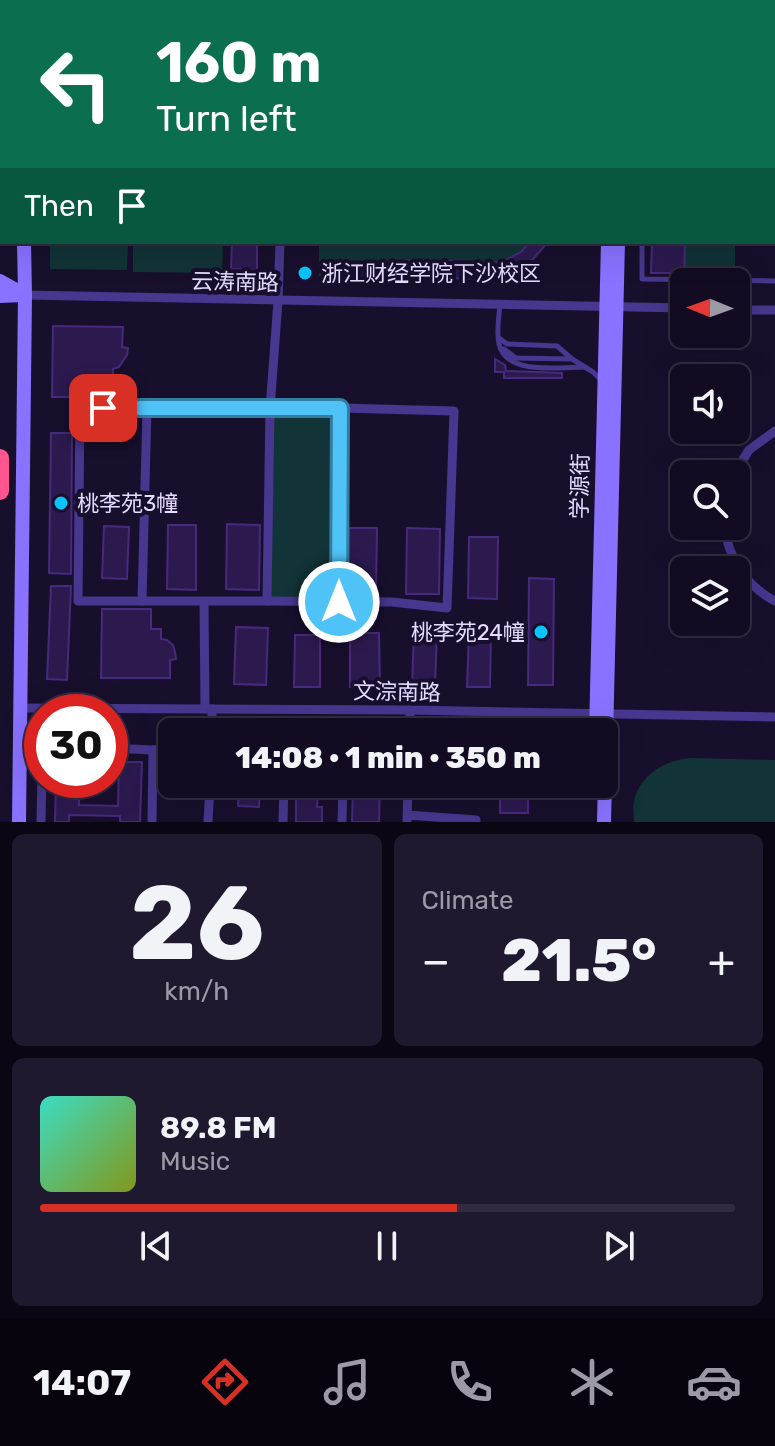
<!DOCTYPE html>
<meta charset="utf-8">
<style>
body{margin:0;font-family:Rubik,"Noto Sans SC",sans-serif;background:#1f192f;color:#f1f3f6;height:100vh;display:flex;flex-direction:column;font-size:30px;white-space:nowrap}
*{box-sizing:border-box;margin:0}
p{font-size:26px;color:#9c9ba5}
.icon{flex:none;width:44px;height:44px;fill:none;stroke:currentColor;stroke-width:2;stroke-linecap:round;stroke-linejoin:round}
.map{position:relative;height:822px;overflow:hidden}
.drawer{display:flex;flex-direction:column;gap:12px;padding:12px;background:#0a0613;flex:1}
.drawer>*{flex:none}
.banner{position:absolute;left:0px;top:0px;width:776px;height:244px;box-shadow:0 8px 32px #0002,0 0 0 2px #312b40;background:#0b6e4f;color:#fff;overflow:hidden}
.needle{width:52px;rotate:271deg}
.controls{position:absolute;left:670px;top:268px;display:grid;gap:16px}
.controls a{display:grid;place-items:center;width:80px;height:80px;border-radius:12px;background:#120b22;box-shadow:0 8px 32px #0002,0 0 0 2px #312b40;font-size:40px}
.speed{position:absolute;left:24px;top:694px;display:flex;gap:16px;font-size:40px;font-weight:700;text-align:center}
.speed>*{display:grid;place-content:center;width:104px;height:104px;border-radius:50%;background:#120b22;box-shadow:0 8px 32px #0002,0 0 0 2px #312b40;line-height:1}
.speed .limit{border:12px solid #d22;background:#fff;color:#111}
.pin{position:absolute;display:grid;place-items:center;width:68px;height:68px;color:#fff;margin:-34px;border-radius:16px;box-shadow:0 4px 12px #0006}
.me{position:absolute;width:88px;margin:-44px;rotate:0deg;stroke-linejoin:round;filter:drop-shadow(0 0 6px #0008)}
.turn{display:flex;align-items:center;gap:28px;height:168px;padding:0 24px;font-size:36px}
.turn .icon{width:104px;height:104px;stroke-width:2.5}
.turn b{display:block;font-size:56px;line-height:68px}
.then{display:flex;align-items:center;height:76px;padding:0 24px;background:#0003;gap:16px;font-size:30px}
.big{font-size:60px;font-weight:800;line-height:1.1}
.drawer .card{flex:1;display:flex;flex-direction:column;justify-content:center;gap:12px;min-width:0;padding:0 28px;border-radius:12px;background:#1f192f}
.drawer .dial{align-items:center;gap:0}
.dial b{font-size:104px;line-height:1}
.song{display:flex;align-items:center;gap:24px}
.cover{width:96px;height:96px;border-radius:12px;background:linear-gradient(135deg,hsl(170 70% 55%),hsl(70 70% 35%))}
.played{height:8px;border-radius:4px;background:linear-gradient(90deg,#d93025 60%,#312b40 60%)}
.keys{display:flex;justify-content:space-around;direction:ltr}
.heat{display:flex;justify-content:space-between;align-items:center;font-size:44px;direction:ltr}
.drawer .tiles{flex:1;display:grid;gap:12px;grid-template-columns:1fr 1fr}
.card:last-child{grid-column:span 2}
.trip{position:absolute;left:158px;top:718px;width:460px;height:80px;border-radius:12px;background:#120b22;box-shadow:0 8px 32px #0002,0 0 0 2px #312b40;font-weight:800;line-height:80px;text-align:center}
.menu{display:flex;height:128px;justify-content:space-around;align-items:center;background:#07040e;color:#9c9ba5}
.menu .icon{width:56px;height:56px}
.menu .current{color:#d93025}
.menu b{font-size:36px;color:#f1f3f6}
.map>svg:first-child{display:block}
.green{fill:#123337}
.building{fill:#2c1a4f;stroke:#462a7d;stroke-width:2}
.lines{fill:none;stroke-linecap:round;stroke-linejoin:round}
.lane{stroke:#47378f;stroke-width:5}
.street{stroke:#47378f;stroke-width:9}
.secondary{stroke:#8972ff;stroke-width:14}
.highway{stroke:#ff568f;stroke-width:18}
.route-casing{stroke:#337fa1;stroke-width:20}
.route{stroke:#4fc3f7;stroke-width:14}
.poi-dot{fill:#07c4ff;stroke:#180f2d;stroke-width:3}
.labels{text-anchor:middle;dominant-baseline:central;stroke-width:8;stroke-linejoin:round;paint-order:stroke}
.poi-label{font-size:22px;fill:#e4dbff;stroke:#180f2d;text-anchor:start}
.street-label{font-size:22px;fill:#e4dbff;stroke:#180f2d}
</style>
<div class="map">
<svg width="775" height="822" viewBox="0 0 775 822">
<rect width="100%" height="100%" fill="#180f2d"/>
<g class="green">
<polygon points="50,242 128,242 127,270 50,269"/>
<polygon points="133,242 223,242 222,273 133,272"/>
<path d="M319 242H548C535 264 511 274 487 279L319 276Z"/>
<polygon points="685,242 735,242 735,270 684,269"/>
<polygon points="272,412 336,413 335,598 271,598"/>
<path d="M691 758 775 760V822H634C634 816 632 808 634 802 639 775 665 760 691 758Z"/>
</g>
<g class="building">
<polygon points="232,242 257,242 257,270 231,269"/>
<polygon points="530,242 548,242 533,259 522,266 506,275 487,279 324,276 325,263 404,265 403,260 465,261 465,266 479,266 506,260 521,252"/>
<polygon points="652,242 685,242 684,273 651,273"/>
<polygon points="53,326 123,327 122,347 128,348 127,355 119,367 113,369 113,397 52,397"/>
<polygon points="495,359 505,365 506,371 562,373 562,378 504,378 504,372 495,372"/>
<polygon points="51,433 72,433 71,574 49,573"/>
<polygon points="227,524 260,525 259,590 226,589"/>
<polygon points="168,525 196,525 196,590 167,589"/>
<polygon points="104,526 129,527 127,579 102,578"/>
<polygon points="349,528 377,528 376,593 348,593"/>
<polygon points="407,528 440,529 439,594 406,594"/>
<polygon points="469,537 498,537 497,599 468,598"/>
<polygon points="529,578 554,579 553,685 528,685"/>
<polygon points="51,586 71,586 67,680 47,679"/>
<polygon points="102,609 151,609 151,629 161,629 161,639 167,640 173,645 175,652 176,659 170,660 170,678 101,678"/>
<polygon points="236,627 268,628 266,685 234,684"/>
<polygon points="414,631 437,632 435,686 412,685"/>
<polygon points="469,631 491,631 490,687 467,687"/>
<polygon points="350,633 379,633 380,687 350,687"/>
<polygon points="295,635 320,635 320,687 294,687"/>
<polygon points="119,762 142,762 140,822 120,822 120,816 69,815 69,822 55,822 56,780 80,780 79,805 118,806"/>
<polygon points="239,784 260,784 259,807 238,806"/>
<polygon points="353,784 380,784 379,822 352,822"/>
<rect x="500" y="784" width="28" height="29"/>
<polygon points="311,785 318,785 317,807 322,807 322,822 296,822 296,796 311,796"/>
</g>
<g class="lines">
<g class="lane">
<polyline points="138,2 138,0"/>
<polyline points="645,2 645,0"/>
<polyline points="774,123 775,123"/>
<polyline points="642,242 642,279 775,281"/>
<path d="M500 305C499 317 496 332 499 344 506 376 560 367 585 367"/>
<polyline points="499,338 507,344 557,346 571,358"/>
<polyline points="504,349 516,358 572,359 593,372 600,379"/>
</g>
<g class="street">
<polyline points="284,2 284,0"/>
<polyline points="25,295 684,308"/>
<polyline points="736,310 775,310"/>
<polyline points="734,474 749,450 775,431"/>
<path d="M724 526C728 557 747 587 775 601"/>
<polyline points="142,601 78,601 80,407 147,408"/>
<polyline points="204,601 267,601 270,409 147,408 142,601 204,601 205,709"/>
<polyline points="267,601 392,602 447,608 454,411 340,408 270,409 278,301 280,242"/>
<polyline points="339,602 340,408"/>
<polyline points="19,708 410,710 775,717"/>
<polyline points="212,732 212,709"/>
<polyline points="410,732 410,710"/>
<polyline points="110,748 153,750 172,748"/>
<polyline points="408,815 476,820 476,822"/>
<polyline points="41,822 42,774"/>
<polyline points="152,822 153,750"/>
<polyline points="208,822 210,784"/>
<polyline points="283,822 284,784"/>
<polyline points="342,822 343,784"/>
<polyline points="407,822 408,784"/>
</g>
<g class="secondary">
<polyline points="19,0 20,2"/>
<polyline points="612,2 612,0"/>
<polyline points="0,281 25,295"/>
<polyline points="0,296 24,295"/>
<polyline points="596,732 608,242"/>
<polyline points="19,822 25,295 24,242"/>
<polyline points="604,822 618,242"/>
</g>
<polyline class="highway" points="0,458 0,491"/>
</g>
<g class="lines">
<defs>
<polyline id="route" points="103,408 340,408 339,602"/>
</defs>
<use href="#route" class="route-casing"/>
<use href="#route" class="route"/>
</g>
<g class="poi-dot">
<circle cx="305" cy="273" r="8"/>
<circle cx="61" cy="503" r="8"/>
<circle cx="541" cy="632" r="8"/>
</g>
<g class="labels">
<g class="poi-label">
<text x="321" y="273">浙江财经学院下沙校区</text>
<text x="77" y="503">桃李苑3幢</text>
<text x="525" y="632" text-anchor="end">桃李苑24幢</text>
</g>
<g class="street-label">
<text transform="translate(235 282) rotate(1)">云涛南路</text>
<text transform="translate(580 486) rotate(-89)">学源街</text>
<text transform="translate(397 692) rotate(1)">文淙南路</text>
</g>
</g>
</svg>
<div class="controls">
<a><svg class="needle" viewBox="-14 -14 28 28"><path d="M0-13l5 13h-10z" fill="#e53935"/><path d="M0 13l5-13h-10z" fill="#9c9ba5"/></svg></a>
<a><svg class="icon" aria-label="sound" viewBox="0 0 24 24"><path d="M4 9h4l5-4v14l-5-4H4zM17 9q2 3 0 6"/></svg></a>
<a><svg class="icon" aria-label="search" viewBox="0 0 24 24"><circle cx="10" cy="10" r="6"/><path d="M15 15l6 6"/></svg></a>
<a><svg class="icon" aria-label="layers" viewBox="0 0 24 24"><path d="M12 4l9 5-9 5-9-5zM3 14l9 5 9-5"/></svg></a>
</div>
<div class="speed"><div class="limit">30</div></div>
<div class="pin" style="left:103px;top:408px;background:#d93025"><svg class="icon" aria-label="arrive" viewBox="0 0 24 24"><path d="M6 21V4h12l-3 4 3 4H6"/></svg></div>
<svg class="me" style="left:339px;top:602px" viewBox="-20 -20 40 40"><circle r="17" fill="#4fc3f7" stroke="#fff" stroke-width="3"/><path d="M0-11L8 9 0 5-8 9z" fill="#fff"/></svg>
<div class="trip">14:08 · 1 min · 350 m</div>
<div class="banner">
<div class="turn"><svg class="icon" aria-label="left" viewBox="0 0 24 24"><path d="M17 20v-9H6M10 6l-5 5 5 5"/></svg><div><b>160 m</b>Turn left</div></div>
<div class="then">Then<svg class="icon" aria-label="arrive" viewBox="0 0 24 24"><path d="M6 21V4h12l-3 4 3 4H6"/></svg></div>
</div>
</div>
<section class="drawer">
<div class="tiles">
<div class="card dial"><b>26</b><p>km/h</p></div>
<div class="card"><p>Climate</p>
<div class="heat"><a>−</a><b class="big">21.5°</b><a>+</a></div>
</div>
<div class="card">
<div class="song"><i class="cover"></i><div><b>89.8 FM</b><p>Music</p></div></div>
<div class="played"></div>
<div class="keys"><svg class="icon" aria-label="previous" viewBox="0 0 24 24"><path d="M18 5L8 12l10 7zM5 5v14"/></svg><svg class="icon" aria-label="pause" viewBox="0 0 24 24"><path d="M8 5v14M16 5v14"/></svg><svg class="icon" aria-label="next" viewBox="0 0 24 24"><path d="M6 5l10 7-10 7zM19 5v14"/></svg></div>
</div>
</div>
</section>
<nav class="menu">
<b>14:07</b>
<svg class="icon current" aria-label="directions" viewBox="0 0 24 24"><path d="M12 3l9 9-9 9-9-9zM9 14v-3h6M13 9l2 2-2 2"/></svg>
<svg class="icon" aria-label="music" viewBox="0 0 24 24"><path d="M9 18V5l10-2v13"/><circle cx="6" cy="18" r="3"/><circle cx="16" cy="16" r="3"/></svg>
<svg class="icon" aria-label="phone" viewBox="0 0 24 24"><path d="M5 4h4l2 5-3 2q2 4 5 5l2-3 5 2v4C11 20 4 13 5 4z"/></svg>
<svg class="icon" aria-label="climate" viewBox="0 0 24 24"><path d="M12 3v18M4 7l16 10M4 17L20 7"/></svg>
<svg class="icon" aria-label="car" viewBox="0 0 24 24"><path d="M5 17H2v-5l4-1 3-4h7l3 4 3 1v5h-3M9 17h6M6 11h13"/><circle cx="7" cy="17" r="2"/><circle cx="17" cy="17" r="2"/></svg>
</nav>
